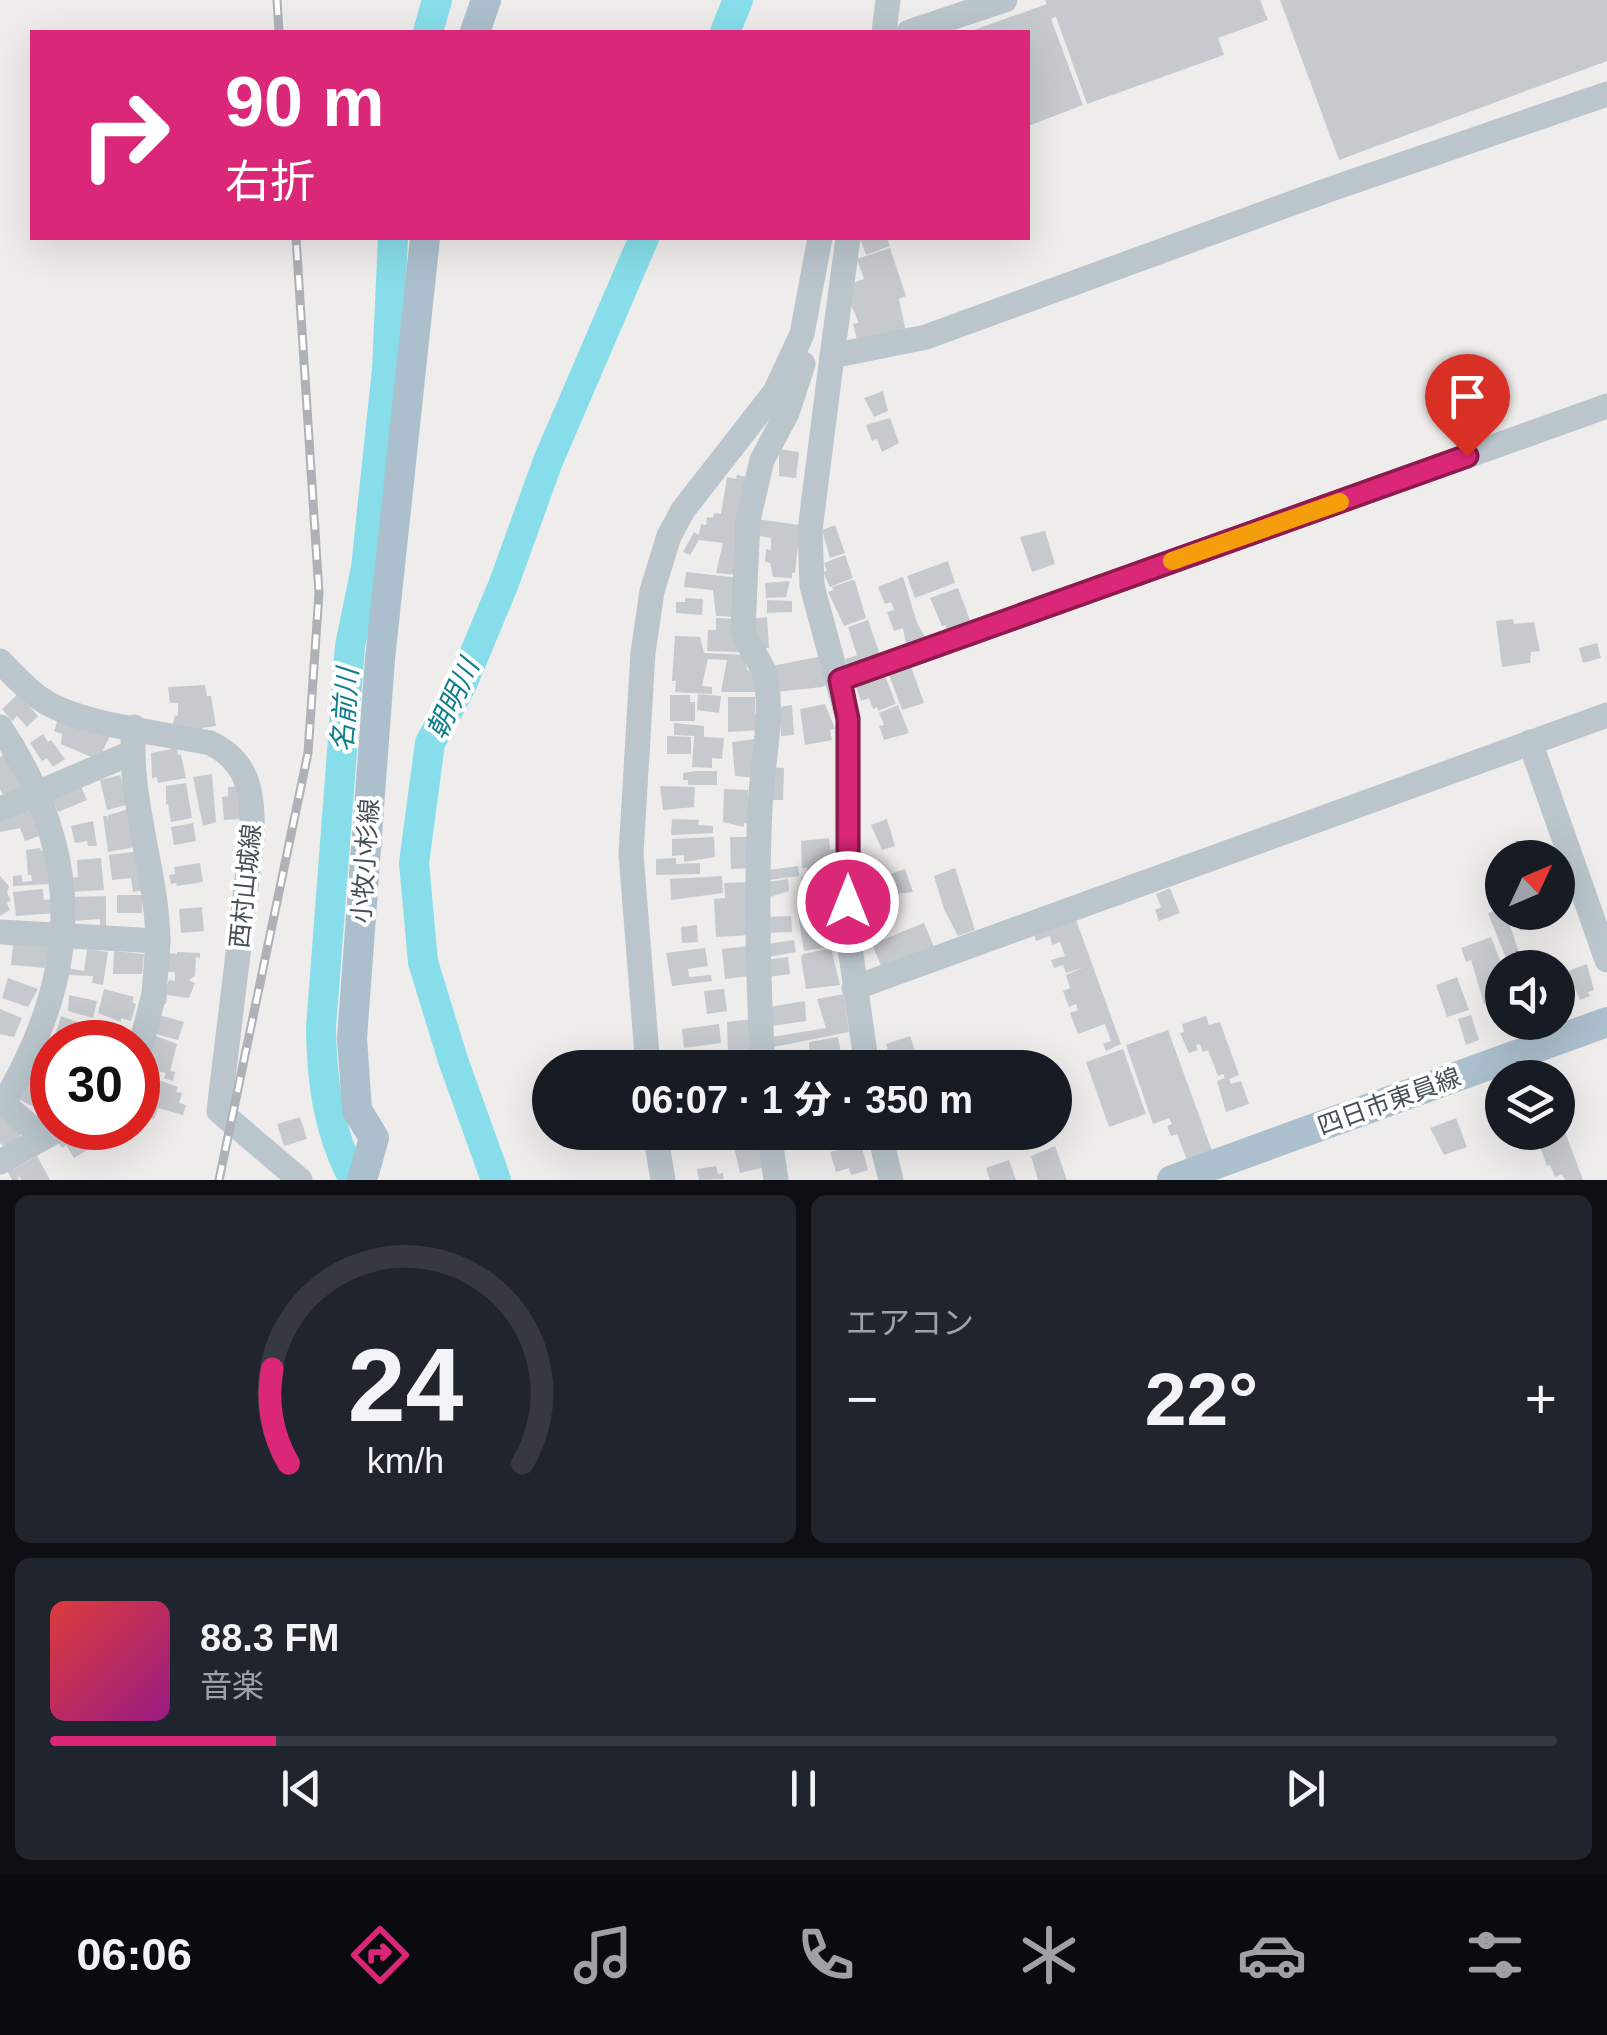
<!DOCTYPE html>
<html lang="ja">
<meta charset="utf-8">
<style>
body{margin:0;font-family:Arial,"Noto Sans JP",sans-serif;background:#20242c;color:#f1f3f6;height:100vh;display:flex;flex-direction:column;font-size:38px;white-space:nowrap}
*{box-sizing:border-box;margin:0}
p{font-size:32px;color:#9ea1a6}
.icon{flex:none;width:55px;height:55px;fill:none;stroke:currentColor;stroke-width:2;stroke-linecap:round;stroke-linejoin:round}
.map{position:relative;height:1180px;overflow:hidden}
.panel{display:flex;flex-direction:column;gap:15px;padding:15px;background:#0d0f14;flex:1}
.panel>*{flex:none}
.banner{position:absolute;left:30px;top:30px;width:1000px;height:210px;border-radius:0px;box-shadow:0 10px 40px #0002;background:#db2777;color:#fff;overflow:hidden}
.needle{width:65px;rotate:46deg}
.fabs{position:absolute;left:1485px;top:840px;display:grid;gap:20px}
.fabs a{display:grid;place-items:center;width:90px;height:90px;border-radius:50%;background:#171b24;box-shadow:0 10px 40px #0002;font-size:50px}
.speed{position:absolute;left:30px;top:1020px;display:flex;gap:20px;font-size:50px;font-weight:700;text-align:center}
.speed>*{display:grid;place-content:center;width:130px;height:130px;border-radius:50%;background:#171b24;box-shadow:0 10px 40px #0002;line-height:1}
.speed .limit{border:15px solid #d22;background:#fff;color:#111}
.pin{position:absolute;display:grid;place-items:center;width:85px;height:85px;color:#fff;margin:-102px -42px;border-radius:50% 50% 50% 0;rotate:-45deg;box-shadow:0 0 10px #0007}
.pin .icon{rotate:45deg}
.me{position:absolute;width:110px;margin:-55px;rotate:0deg;stroke-linejoin:round;filter:drop-shadow(0 0 8px #0008)}
.turn{display:flex;align-items:center;gap:35px;height:210px;padding:0 30px;font-size:45px}
.turn .icon{width:130px;height:130px;stroke-width:2.5}
.turn b{display:block;font-size:70px;line-height:85px}
.big{font-size:75px;font-weight:800;line-height:1.1}
.panel .card{flex:1;display:flex;flex-direction:column;justify-content:center;gap:15px;min-width:0;padding:0 35px;border-radius:15px;background:#20242c}
.panel .dial{align-items:center;gap:0}
.dial svg{height:260px;overflow:visible;fill:none;stroke:#363941;stroke-width:7;stroke-linecap:round;text-anchor:middle}
.dial text{fill:#f1f3f6;stroke:none}
.song{display:flex;align-items:center;gap:30px}
.cover{width:120px;height:120px;border-radius:15px;background:linear-gradient(135deg,hsl(0 70% 55%),hsl(310 70% 35%))}
.played{height:10px;border-radius:5px;background:linear-gradient(90deg,#db2777 15%,#363941 15%)}
.keys{display:flex;justify-content:space-around;direction:ltr}
.heat{display:flex;justify-content:space-between;align-items:center;font-size:55px;direction:ltr}
.panel .tiles{flex:1;display:grid;gap:15px;grid-template-columns:1fr 1fr}
.card:last-child{grid-column:span 2}
.trip{position:absolute;left:532px;top:1050px;width:540px;height:100px;border-radius:50px;background:#171b24;box-shadow:0 10px 40px #0002;font-weight:800;line-height:100px;text-align:center}
.dock{display:flex;height:160px;justify-content:space-around;align-items:center;background:#090b0e;color:#9ea1a6}
.dock .icon{width:70px;height:70px}
.dock .selected{color:#db2777}
.dock b{font-size:45px;color:#f1f3f6}
.map>svg:first-child{display:block}
.lines{fill:none;stroke-linecap:round;stroke-linejoin:round}
.river{stroke:#87deea;stroke-width:30}
.building{fill:#c6cacf}
.minor{stroke:#bac5cc;stroke-width:25}
.major{stroke:#acbfcc;stroke-width:30}
.rail-casing{stroke:#aeb2b7;stroke-width:9}
.rail{stroke:#fff;stroke-width:5;stroke-dasharray:15;stroke-linecap:butt}
.route-casing{stroke:#8e194d;stroke-width:25}
.route{stroke:#db2777;stroke-width:18}
.slow{stroke:#f59e0b;stroke-width:18}
.labels{text-anchor:middle;dominant-baseline:central;stroke-width:8;stroke-linejoin:round;paint-order:stroke}
.street-label{font-size:25px;fill:#455159;stroke:#fff}
.water-label{font-size:28px;font-style:italic;fill:#0e7f8e;stroke:#fff}
</style>
<div class="map">
<svg width="1607" height="1180" viewBox="0 0 1607 1180">
<rect width="100%" height="100%" fill="#efecec"/>
<g class="lines">
<g class="river">
<polyline points="428,32 437,0"/>
<polyline points="725,32 738,0"/>
<path d="M354 1180C328 1131 322 1083 321 1028L350 646 366 568 387 369 393 238"/>
<polyline points="496,1180 453,1060 423,962 414,863 430,743 462,684 504,583 548,461 644,238"/>
</g>
</g>
<g class="building">
<polygon points="1045,0 1260,0 1268,20 1218,38 1224,55 1087,104 1056,17 1051,19 1083,105 1028,126 1028,32 968,32 1047,4"/>
<polygon points="1280,0 1607,0 1607,61 1339,160"/>
<polygon points="860,238 887,238 890,246 866,255"/>
<polygon points="890,248 906,296 899,299 906,332 858,344 853,324 859,323 847,296 848,285 864,279 857,259"/>
<polygon points="883,391 888,411 874,417 864,398"/>
<polygon points="890,418 899,443 882,452 877,439 872,441 866,425"/>
<polygon points="779,449 799,452 796,478 779,476"/>
<polygon points="737,475 751,478 738,575 716,573 723,543 699,540 690,555 683,552 694,532 699,535 701,524 706,525 707,517 713,518 714,513 721,514 727,477 736,479"/>
<polygon points="756,519 800,525 795,573 792,573 792,578 773,577 770,563 765,562 766,549 771,550 771,538 754,535"/>
<polygon points="835,525 845,553 830,558 822,530"/>
<polygon points="1045,531 1055,564 1032,572 1020,537"/>
<polygon points="845,555 853,578 830,587 823,572 827,571 824,563"/>
<polygon points="948,561 955,583 915,598 907,576"/>
<polygon points="686,572 740,578 739,617 716,616 713,590 684,587"/>
<polygon points="903,577 917,623 925,637 906,644 903,628 894,631 887,612 894,610 891,602 885,604 878,587"/>
<polygon points="852,580 855,581 866,618 844,626 828,592 834,590 832,587"/>
<polygon points="790,581 786,597 766,598 765,583"/>
<polygon points="958,588 971,623 949,634 945,625 942,626 930,598"/>
<polygon points="685,598 703,599 702,615 676,613 676,602 685,602"/>
<polygon points="767,600 792,601 792,612 767,613"/>
<polygon points="767,617 769,648 757,649 751,619"/>
<polygon points="716,618 739,619 740,652 707,651 708,630 716,630"/>
<polygon points="1513,619 1514,624 1534,622 1540,651 1531,652 1530,663 1502,667 1496,621"/>
<polygon points="868,620 881,658 849,670 845,659 857,655 848,627"/>
<polygon points="675,636 700,637 704,653 746,655 747,670 756,671 755,692 721,692 727,660 708,659 702,686 712,687 712,694 675,692 676,681 672,681"/>
<polygon points="1597,643 1601,658 1583,663 1579,648"/>
<polygon points="822,656 827,684 822,687 776,692 772,666"/>
<polygon points="910,664 924,703 902,710 888,672"/>
<polygon points="884,673 896,704 878,711 877,707 873,709 869,698 861,701 855,684"/>
<polygon points="205,685 207,696 211,696 216,726 202,728 203,734 172,727 175,715 178,716 178,703 170,703 168,687"/>
<polygon points="18,694 38,716 27,727 17,716 12,721 2,709"/>
<polygon points="698,694 721,696 719,713 697,710"/>
<polygon points="670,695 690,695 690,702 695,702 695,721 670,721"/>
<polygon points="728,697 755,697 755,714 762,714 761,730 728,732"/>
<polygon points="825,704 835,729 830,730 832,740 805,745 800,709"/>
<polygon points="792,705 794,735 781,736 780,723 772,708"/>
<polygon points="898,705 909,733 884,740 879,726 884,725 879,713"/>
<polygon points="58,719 110,736 98,760 61,744 62,734 54,731"/>
<polygon points="674,723 704,726 704,737 724,738 722,759 712,758 712,768 692,767 694,736 674,735"/>
<polygon points="43,734 48,742 51,740 65,759 53,767 47,758 42,761 30,743"/>
<polygon points="667,736 691,737 691,754 667,754"/>
<polygon points="755,739 757,778 735,776 732,742"/>
<polygon points="177,748 178,755 181,754 186,778 158,783 157,777 152,778 151,753"/>
<polygon points="8,752 24,785 4,796 0,789 0,757"/>
<polygon points="768,767 784,768 783,800 767,800"/>
<polygon points="695,771 717,771 717,785 688,785 688,780 683,780 683,773"/>
<polygon points="212,774 216,822 203,826 193,777"/>
<polygon points="120,775 130,804 107,810 100,780"/>
<polygon points="186,783 192,818 171,822 168,804 166,805 166,786"/>
<polygon points="80,784 87,800 58,812 51,797"/>
<polygon points="241,786 243,819 224,820 222,797 228,796 228,787"/>
<polygon points="660,786 695,787 694,807 663,810"/>
<polygon points="724,789 748,790 748,808 754,824 744,823 744,827 723,822"/>
<polygon points="30,806 42,835 25,841 20,828 0,832 0,817"/>
<polygon points="133,808 135,847 108,852 103,816 107,816 108,821 108,815"/>
<polygon points="672,819 699,820 698,825 713,826 713,833 671,835"/>
<polygon points="887,819 895,846 882,850 871,825"/>
<polygon points="93,821 97,846 88,846 87,841 75,843 71,826"/>
<polygon points="193,823 196,841 174,845 171,827"/>
<polygon points="714,837 715,857 684,862 684,855 672,856 672,839"/>
<polygon points="730,837 753,837 754,868 731,869"/>
<polygon points="829,838 830,850 835,849 837,869 808,874 807,868 802,868 801,841"/>
<polygon points="40,848 41,851 47,850 54,884 13,886 13,876 22,875 22,882 32,881 31,875 28,875 26,850"/>
<polygon points="140,851 146,890 133,892 131,878 112,880 109,855"/>
<polygon points="101,858 104,890 70,892 69,878 78,877 77,860"/>
<polygon points="676,858 676,864 700,863 700,874 656,875 656,859"/>
<polygon points="200,863 203,882 177,886 176,883 171,884 169,875 175,874 174,867"/>
<polygon points="798,866 799,876 770,880 769,870"/>
<polygon points="955,868 975,930 958,936 944,909 934,876"/>
<polygon points="905,869 913,892 894,894 888,875"/>
<polygon points="824,875 825,891 836,893 837,906 803,909 801,877"/>
<polygon points="0,876 9,886 7,893 11,900 7,903 10,910 0,916"/>
<polygon points="722,876 723,893 671,900 670,879"/>
<polygon points="788,879 789,891 770,897 768,882"/>
<polygon points="748,882 752,935 716,937 714,899 725,898 724,883"/>
<polygon points="1170,888 1180,913 1159,921 1155,910 1161,907 1156,894"/>
<polygon points="43,889 44,900 54,899 56,913 16,916 13,892"/>
<polygon points="117,895 143,895 142,913 117,913"/>
<polygon points="106,896 106,930 100,930 100,919 73,921 72,897"/>
<polygon points="202,907 204,931 181,933 179,909"/>
<polygon points="832,908 836,927 826,929 826,948 804,951 798,914"/>
<polygon points="1502,908 1502,912 1510,912 1513,921 1509,922 1520,956 1507,961 1488,913"/>
<polygon points="1513,912 1540,912 1543,921 1520,931"/>
<polygon points="791,916 792,932 766,933 765,917"/>
<polygon points="1075,917 1121,1044 1106,1051 1103,1044 1111,1041 1105,1024 1078,1034 1070,1013 1078,1010 1076,1004 1069,1007 1063,991 1070,988 1066,975 1084,967 1066,973 1063,965 1054,968 1051,960 1065,956 1060,942 1052,945 1050,936 1036,941 1033,930"/>
<polygon points="924,923 934,947 882,968 872,944"/>
<polygon points="697,925 698,942 682,943 681,927"/>
<polygon points="1491,937 1503,968 1500,970 1502,998 1484,1004 1471,960 1466,962 1461,948"/>
<polygon points="794,940 796,952 769,957 767,944"/>
<polygon points="13,943 50,945 45,968 11,965"/>
<polygon points="749,946 750,976 725,979 722,949"/>
<polygon points="705,948 708,966 688,969 689,977 711,975 712,981 672,986 666,953"/>
<polygon points="831,948 840,985 806,989 801,958 803,954"/>
<polygon points="87,949 108,952 103,985 92,983 93,976 66,975 67,968 84,971"/>
<polygon points="114,951 144,954 142,974 113,974"/>
<polygon points="177,952 200,953 200,958 196,957 195,976 189,980 195,983 189,998 167,995 166,1004 159,1003 162,984 167,985 169,980 175,981 175,972 167,972 166,953 177,954"/>
<polygon points="788,957 790,974 768,977 765,960"/>
<polygon points="1587,964 1594,990 1588,992 1590,996 1580,1000 1568,971"/>
<polygon points="1457,977 1469,1010 1447,1017 1436,985"/>
<polygon points="8,978 38,989 28,1007 2,998"/>
<polygon points="104,989 134,997 132,1002 136,1004 131,1021 121,1018 121,1022 98,1013"/>
<polygon points="724,989 727,1011 707,1014 704,991"/>
<polygon points="844,994 849,1032 774,1047 772,1037 826,1028 817,999"/>
<polygon points="69,995 97,1001 93,1018 68,1011"/>
<polygon points="805,1001 806,1021 772,1026 769,1007"/>
<polygon points="0,1009 22,1018 14,1037 0,1034"/>
<polygon points="156,1014 184,1022 178,1040 152,1033"/>
<polygon points="1471,1015 1479,1040 1466,1045 1458,1019"/>
<polygon points="61,1016 91,1027 87,1041 53,1042"/>
<polygon points="1206,1016 1209,1025 1220,1022 1239,1075 1229,1079 1231,1084 1241,1081 1249,1104 1226,1112 1217,1081 1225,1078 1223,1074 1218,1076 1208,1050 1203,1052 1200,1044 1196,1045 1198,1050 1189,1053 1180,1033 1184,1032 1182,1024"/>
<polygon points="753,1019 756,1053 728,1056 727,1022"/>
<polygon points="719,1024 721,1043 684,1048 682,1029"/>
<polygon points="1168,1030 1212,1151 1187,1160 1177,1134 1171,1136 1167,1126 1172,1124 1169,1118 1153,1124 1126,1045"/>
<polygon points="151,1034 177,1044 170,1071 175,1072 173,1081 164,1078 166,1073 153,1070 153,1065 144,1063"/>
<polygon points="910,1036 918,1059 923,1057 926,1068 895,1067 891,1061 886,1044"/>
<polygon points="838,1037 841,1053 849,1051 851,1068 810,1068 809,1042"/>
<polygon points="1123,1049 1146,1114 1109,1127 1086,1062"/>
<polygon points="140,1073 178,1087 176,1092 182,1093 179,1103 186,1105 183,1115 158,1108 154,1119 138,1114"/>
<polygon points="30,1075 41,1080 40,1088 52,1094 52,1116 18,1099"/>
<polygon points="1558,1113 1583,1180 1565,1180 1562,1174 1555,1177 1550,1165 1547,1166 1535,1132 1558,1132"/>
<polygon points="0,1117 25,1130 8,1150 0,1143"/>
<polygon points="300,1117 307,1139 284,1146 277,1124"/>
<polygon points="1456,1118 1467,1147 1444,1155 1430,1128"/>
<polygon points="75,1128 89,1149 74,1158 66,1145 62,1148 57,1140"/>
<polygon points="93,1128 128,1128 102,1143"/>
<polygon points="817,1132 849,1132 851,1142 823,1147"/>
<polygon points="760,1137 769,1166 740,1173 733,1143"/>
<polygon points="861,1144 868,1170 851,1175 849,1168 836,1172 830,1152"/>
<polygon points="1055,1146 1067,1180 1038,1180 1031,1156"/>
<polygon points="37,1156 50,1180 21,1180 18,1174 19,1180 12,1180 5,1166 11,1162 14,1169"/>
<polygon points="1009,1160 1016,1180 990,1180 986,1168"/>
<polygon points="716,1166 718,1174 723,1173 724,1179 699,1180 697,1169"/>
</g>
<g class="lines">
<g class="minor">
<polyline points="884,32 888,0"/>
<polyline points="909,32 1005,0"/>
<polyline points="832,356 848,238"/>
<path d="M0 661C13 674 26 689 41 699 78 725 163 733 210 743 251 762 253 797 252 838L219 1111 300 1180"/>
<polyline points="840,680 1607,406"/>
<path d="M0 727C86 856 81 973 3 1104"/>
<polyline points="1530,742 1607,960"/>
<polyline points="0,809 131,753"/>
<path d="M0 932 158 941C157 870 127 797 134 727"/>
<polyline points="854,988 1607,715"/>
<polyline points="138,1056 154,994 158,941"/>
<polyline points="648,1068 631,854 643,653 652,591 669,536 683,510 775,392 802,334 820,238"/>
<path d="M763 1068C758 982 756 894 760 808 762 766 773 719 766 678 762 660 747 648 743 630L748 520 762 460 787 413 803 364"/>
<polyline points="867,1068 849,940 848,719 812,586 810,530 832,356 926,337 1331,189 1607,94"/>
<polyline points="0,1101 43,1137"/>
<polyline points="655,1132 663,1180"/>
<polyline points="769,1132 776,1180"/>
<polyline points="879,1132 891,1180"/>
<polyline points="0,1162 61,1128"/>
</g>
<g class="major">
<polyline points="475,32 486,0"/>
<polyline points="362,1180 374,1138 357,1110 352,1038 380,659 425,238"/>
<polyline points="1172,1180 1607,1022"/>
</g>
<defs>
<g id="rail">
<polyline points="277,0 279,32"/>
<polyline points="219,1180 308,753 319,593 296,238"/>
</g>
</defs>
<use href="#rail" class="rail-casing"/>
<use href="#rail" class="rail"/>
</g>
<g class="lines">
<defs>
<polyline id="route" points="848,902 848,719 840,680 1467,456"/>
</defs>
<use href="#route" class="route-casing"/>
<use href="#route" class="route"/>
<polyline class="slow" points="1172,561 1340,502"/>
</g>
<g class="labels">
<g class="street-label">
<text transform="translate(365 861) rotate(-86)">小牧小杉線</text>
<text transform="translate(245 886) rotate(-84)">西村山城線</text>
<text transform="translate(1389 1101) rotate(-20)">四日市東員線</text>
</g>
<g class="water-label">
<text transform="translate(453 699) rotate(-65)">朝明川</text>
<text transform="translate(345 710) rotate(-86)">名前川</text>
</g>
</g>
</svg>
<div class="fabs">
<a><svg class="needle" viewBox="-14 -14 28 28"><path d="M0-13l5 13h-10z" fill="#e53935"/><path d="M0 13l5-13h-10z" fill="#9ea1a6"/></svg></a>
<a><svg class="icon" aria-label="sound" viewBox="0 0 24 24"><path d="M4 9h4l5-4v14l-5-4H4zM17 9q2 3 0 6"/></svg></a>
<a><svg class="icon" aria-label="layers" viewBox="0 0 24 24"><path d="M12 4l9 5-9 5-9-5zM3 14l9 5 9-5"/></svg></a>
</div>
<div class="speed"><div class="limit">30</div></div>
<div class="pin" style="left:1467px;top:456px;background:#d93025"><svg class="icon" aria-label="arrive" viewBox="0 0 24 24"><path d="M6 21V4h12l-3 4 3 4H6"/></svg></div>
<svg class="me" style="left:848px;top:902px" viewBox="-20 -20 40 40"><circle r="17" fill="#db2777" stroke="#fff" stroke-width="3"/><path d="M0-11L8 9 0 5-8 9z" fill="#fff"/></svg>
<div class="trip">06:07 · 1 分 · 350 m</div>
<div class="banner">
<div class="turn"><svg class="icon" aria-label="right" viewBox="0 0 24 24"><path d="M7 20v-9h11M14 6l5 5-5 5"/></svg><div><b>90 m</b>右折</div></div>
</div>
</div>
<section class="panel">
<div class="tiles">
<div class="card dial"><svg viewBox="0 0 100 80">
<path d="M14 69A42 42 0 1 1 86 69"/>
<path d="M14 69A42 42 0 0 1 9 40" stroke="#db2777"/>
<text x="50" y="56" font-size="32" font-weight="700">24</text>
<text x="50" y="72" font-size="11">km/h</text>
</svg></div>
<div class="card"><p>エアコン</p>
<div class="heat"><a>−</a><b class="big">22°</b><a>+</a></div>
</div>
<div class="card">
<div class="song"><i class="cover"></i><div><b>88.3 FM</b><p>音楽</p></div></div>
<div class="played"></div>
<div class="keys"><svg class="icon" aria-label="previous" viewBox="0 0 24 24"><path d="M18 5L8 12l10 7zM5 5v14"/></svg><svg class="icon" aria-label="pause" viewBox="0 0 24 24"><path d="M8 5v14M16 5v14"/></svg><svg class="icon" aria-label="next" viewBox="0 0 24 24"><path d="M6 5l10 7-10 7zM19 5v14"/></svg></div>
</div>
</div>
</section>
<nav class="dock">
<b>06:06</b>
<svg class="icon selected" aria-label="directions" viewBox="0 0 24 24"><path d="M12 3l9 9-9 9-9-9zM9 14v-3h6M13 9l2 2-2 2"/></svg>
<svg class="icon" aria-label="music" viewBox="0 0 24 24"><path d="M9 18V5l10-2v13"/><circle cx="6" cy="18" r="3"/><circle cx="16" cy="16" r="3"/></svg>
<svg class="icon" aria-label="phone" viewBox="0 0 24 24"><path d="M5 4h4l2 5-3 2q2 4 5 5l2-3 5 2v4C11 20 4 13 5 4z"/></svg>
<svg class="icon" aria-label="climate" viewBox="0 0 24 24"><path d="M12 3v18M4 7l16 10M4 17L20 7"/></svg>
<svg class="icon" aria-label="car" viewBox="0 0 24 24"><path d="M5 17H2v-5l4-1 3-4h7l3 4 3 1v5h-3M9 17h6M6 11h13"/><circle cx="7" cy="17" r="2"/><circle cx="17" cy="17" r="2"/></svg>
<svg class="icon" aria-label="filters" viewBox="0 0 24 24"><path d="M4 7h16M4 17h16"/><circle cx="9" cy="7" r="2"/><circle cx="15" cy="17" r="2"/></svg>
</nav>
